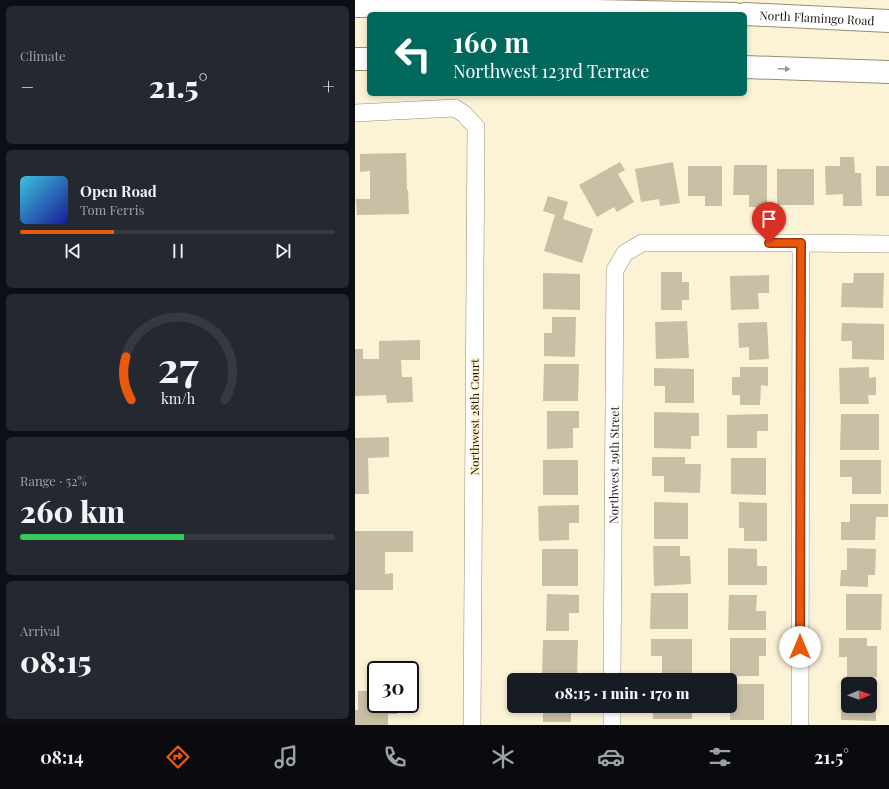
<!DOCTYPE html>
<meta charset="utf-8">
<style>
body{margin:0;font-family:"Playfair Display",serif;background:#242831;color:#f1f3f6;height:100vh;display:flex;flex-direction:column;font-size:15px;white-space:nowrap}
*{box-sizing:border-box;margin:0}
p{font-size:13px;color:#9ea1a6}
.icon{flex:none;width:22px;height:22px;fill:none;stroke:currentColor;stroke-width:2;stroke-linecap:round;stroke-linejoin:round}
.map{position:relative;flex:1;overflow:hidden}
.panel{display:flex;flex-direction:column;gap:6px;padding:6px;background:#0d0f14;width:355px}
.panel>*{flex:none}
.banner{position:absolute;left:12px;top:12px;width:380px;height:84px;border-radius:6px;box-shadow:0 2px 6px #0003;background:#00695c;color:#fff;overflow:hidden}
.needle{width:26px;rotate:89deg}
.buttons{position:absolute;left:486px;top:677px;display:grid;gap:8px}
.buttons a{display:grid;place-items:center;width:36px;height:36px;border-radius:6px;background:#171b24;box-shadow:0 2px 6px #0003;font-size:20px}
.speed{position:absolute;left:12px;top:661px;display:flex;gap:8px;font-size:20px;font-weight:700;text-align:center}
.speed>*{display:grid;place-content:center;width:52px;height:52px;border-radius:50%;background:#171b24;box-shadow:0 2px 6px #0003;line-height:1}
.speed .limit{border:2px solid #111;border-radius:6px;background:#fff;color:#111}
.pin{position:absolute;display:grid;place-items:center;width:34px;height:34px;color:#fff;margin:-41px -17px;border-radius:50% 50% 50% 0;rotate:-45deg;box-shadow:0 0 4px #0007}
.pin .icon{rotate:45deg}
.me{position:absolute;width:44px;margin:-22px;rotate:0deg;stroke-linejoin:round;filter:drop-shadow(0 0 3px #0008)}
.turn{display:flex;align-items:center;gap:14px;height:84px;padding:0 20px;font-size:18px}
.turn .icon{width:52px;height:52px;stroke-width:2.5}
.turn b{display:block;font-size:28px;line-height:34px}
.big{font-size:30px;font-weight:800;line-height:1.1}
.panel .card{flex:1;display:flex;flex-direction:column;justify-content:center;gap:6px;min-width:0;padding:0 14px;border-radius:6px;background:#242831}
.panel .dial{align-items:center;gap:0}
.dial svg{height:104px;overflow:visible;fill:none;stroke:#363941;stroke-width:7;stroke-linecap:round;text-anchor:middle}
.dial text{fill:#f1f3f6;stroke:none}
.song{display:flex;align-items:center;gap:12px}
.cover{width:48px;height:48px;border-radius:6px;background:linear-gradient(135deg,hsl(190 70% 55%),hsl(240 70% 35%))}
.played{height:4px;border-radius:2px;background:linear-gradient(90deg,#ea580c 30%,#363941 30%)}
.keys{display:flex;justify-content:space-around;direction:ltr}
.heat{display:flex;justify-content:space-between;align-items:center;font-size:22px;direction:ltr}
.charge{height:6px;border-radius:3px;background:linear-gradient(90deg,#34c759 52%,#363941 0)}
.trip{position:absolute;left:152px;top:673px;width:230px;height:40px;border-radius:6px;background:#171b24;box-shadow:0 2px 6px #0003;font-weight:800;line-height:40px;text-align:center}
.menu{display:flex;height:64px;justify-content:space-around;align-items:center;background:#090b0e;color:#9ea1a6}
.menu .icon{width:28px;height:28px}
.menu .current{color:#ea580c}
.menu b{font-size:18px;color:#f1f3f6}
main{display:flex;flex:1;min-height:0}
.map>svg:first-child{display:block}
.building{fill:#c9bfa4}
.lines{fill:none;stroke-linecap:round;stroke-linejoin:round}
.minor-casing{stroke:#968d73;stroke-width:18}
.highway-casing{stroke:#968d73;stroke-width:24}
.minor{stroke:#fff;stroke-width:17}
.highway{stroke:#fff;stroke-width:22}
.oneway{fill:#989691}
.route-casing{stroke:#983908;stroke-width:10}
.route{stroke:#ea580c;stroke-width:7}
.labels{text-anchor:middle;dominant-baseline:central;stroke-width:3.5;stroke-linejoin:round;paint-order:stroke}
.street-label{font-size:12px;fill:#19150b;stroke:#fcf2d6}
</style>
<main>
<section class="panel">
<div class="card"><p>Climate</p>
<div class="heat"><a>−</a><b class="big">21.5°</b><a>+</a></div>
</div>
<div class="card">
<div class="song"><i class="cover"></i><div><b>Open Road</b><p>Tom Ferris</p></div></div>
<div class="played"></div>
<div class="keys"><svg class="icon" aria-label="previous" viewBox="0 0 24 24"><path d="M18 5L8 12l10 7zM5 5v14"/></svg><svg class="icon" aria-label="pause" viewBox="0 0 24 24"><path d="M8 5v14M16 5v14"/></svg><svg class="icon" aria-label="next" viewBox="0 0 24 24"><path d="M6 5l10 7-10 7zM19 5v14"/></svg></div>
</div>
<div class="card dial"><svg viewBox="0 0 100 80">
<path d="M14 69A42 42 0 1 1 86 69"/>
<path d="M14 69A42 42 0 0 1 10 36" stroke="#ea580c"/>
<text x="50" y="56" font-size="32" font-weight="700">27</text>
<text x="50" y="72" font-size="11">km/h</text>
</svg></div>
<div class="card"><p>Range · 52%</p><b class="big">260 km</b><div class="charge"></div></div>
<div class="card"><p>Arrival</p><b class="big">08:15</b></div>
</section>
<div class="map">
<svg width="534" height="725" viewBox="0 0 534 725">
<rect width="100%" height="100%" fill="#fcf2d6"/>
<g class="building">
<polygon points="51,153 52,190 53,190 54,214 2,215 1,199 15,199 15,171 5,172 5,154"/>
<polygon points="485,157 499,157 500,173 506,173 507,206 488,206 488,194 471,195 470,166 485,166"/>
<polygon points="265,162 270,170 263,174 279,202 262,212 259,207 242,217 224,185"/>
<polygon points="318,162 325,203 305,206 304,199 286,202 280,169"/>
<polygon points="379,165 412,165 412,207 394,207 394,195 378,195"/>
<polygon points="333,166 367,166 367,206 350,206 350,196 333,196"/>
<rect x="521" y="166" width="13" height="30"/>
<rect x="422" y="169" width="37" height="36"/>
<polygon points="193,196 213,202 208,219 238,229 227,263 189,251 200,215 188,211"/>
<polygon points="306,272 327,272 327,282 334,282 334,300 327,300 327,310 306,310"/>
<polygon points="188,273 225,274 225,310 188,309"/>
<polygon points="499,273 529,273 528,308 486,307 487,283 498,283"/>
<polygon points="414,275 414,293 403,293 404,309 376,310 375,276"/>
<polygon points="197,317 221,317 220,357 189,356 189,333 197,333"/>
<polygon points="332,321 334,358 301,359 300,322"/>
<polygon points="412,322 414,359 394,360 394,347 384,348 383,323"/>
<polygon points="487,323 529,324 529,360 497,359 497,341 486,341"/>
<polygon points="65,340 65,360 46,360 47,377 57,377 58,402 32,403 31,395 0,396 0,349 8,349 8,359 24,359 24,341"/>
<polygon points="189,364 224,364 223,401 188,401"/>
<polygon points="385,367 413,367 413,386 406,385 405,405 385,405 385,395 377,395 377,377 385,377"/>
<polygon points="514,367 514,378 521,377 521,395 513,395 514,404 485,404 484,368"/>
<polygon points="299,368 339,369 339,403 310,403 310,386 299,386"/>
<polygon points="192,411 224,411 224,428 218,428 218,448 192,449"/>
<polygon points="299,412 344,413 344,436 336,436 336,449 299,448"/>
<polygon points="413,414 413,431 402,431 402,448 372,448 372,415"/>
<polygon points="486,414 524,414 524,450 485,450"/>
<polygon points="34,437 34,457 13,458 14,494 0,494 0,438"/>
<polygon points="297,457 330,457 330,464 346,464 345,493 309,492 309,476 297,476"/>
<polygon points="376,458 411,458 411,495 376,494"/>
<rect x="188" y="460" width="35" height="35"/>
<polygon points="485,460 526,460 526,494 497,494 497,477 485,477"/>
<polygon points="299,502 333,503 333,539 299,539"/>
<polygon points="384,502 412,503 412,541 389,541 389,528 384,528"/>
<polygon points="495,504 533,504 533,517 521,517 520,540 486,540 486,522 495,522"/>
<polygon points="224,505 224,523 214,523 214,540 184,541 183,506"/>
<polygon points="0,531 58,531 58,552 30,552 30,574 38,573 38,590 0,590"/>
<polygon points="298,546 325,546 325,556 335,556 336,584 299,586"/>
<polygon points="373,548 402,549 402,566 412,566 412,585 373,585"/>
<polygon points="492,548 521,549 520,575 513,575 513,587 485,586 486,570 492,570"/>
<rect x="187" y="549" width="36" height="37"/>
<polygon points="296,593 333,593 333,629 295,629"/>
<polygon points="192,594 224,595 224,613 214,613 214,631 191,631"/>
<polygon points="491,594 527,594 526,630 491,630"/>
<polygon points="374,595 402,595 401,611 411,611 411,630 373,630"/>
<polygon points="375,638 411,638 411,656 404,656 404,676 375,676"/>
<polygon points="484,638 512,638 512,646 522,646 522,677 492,677 492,657 484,657"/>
<polygon points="296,639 337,639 337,673 307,673 307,656 296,656"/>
<polygon points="188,640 223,640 222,677 187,676"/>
<rect x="375" y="684" width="34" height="36"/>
<polygon points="486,685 493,685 493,706 515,706 515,685 521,685 521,721 486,720"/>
<polygon points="3,691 21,691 21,704 42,704 42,714 33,714 33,725 0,725 0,710 3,710"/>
<rect x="188" y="706" width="28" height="16"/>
<rect x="298" y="706" width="39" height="13"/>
</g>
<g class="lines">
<defs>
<g id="minor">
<polyline points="0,113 100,108 109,114 121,127 117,725"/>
<path id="s1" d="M257 680 260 270 270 253 287 243H446L534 244"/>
<polyline points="257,725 257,706"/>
<polyline points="445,725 446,243"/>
</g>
<g id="highway">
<polyline points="0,6 122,5 193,10 380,14"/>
<path id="s2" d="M390 14 534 21"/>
<polyline points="0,59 14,59"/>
<polyline points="390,67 534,72"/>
</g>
</defs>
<use href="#minor" class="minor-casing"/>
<use href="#highway" class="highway-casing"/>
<use href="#minor" class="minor"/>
<use href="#highway" class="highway"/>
</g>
<defs><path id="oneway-solid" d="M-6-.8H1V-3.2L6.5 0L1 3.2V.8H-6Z"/></defs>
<use class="oneway" href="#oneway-solid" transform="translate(429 69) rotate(2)"/>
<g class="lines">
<defs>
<polyline id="route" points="414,243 446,243 445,647"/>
</defs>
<use href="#route" class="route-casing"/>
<use href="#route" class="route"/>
</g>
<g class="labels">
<g class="street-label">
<text stroke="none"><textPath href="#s2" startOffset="72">North Flamingo Road</textPath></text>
<text transform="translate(119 417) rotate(-90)">Northwest 28th Court</text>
<text stroke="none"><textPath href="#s1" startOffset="215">Northwest 29th Street</textPath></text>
</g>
</g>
</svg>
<div class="buttons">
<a><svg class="needle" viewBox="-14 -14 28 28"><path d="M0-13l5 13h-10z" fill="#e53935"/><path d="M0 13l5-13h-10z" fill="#9ea1a6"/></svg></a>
</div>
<div class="speed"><div class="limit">30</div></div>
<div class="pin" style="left:414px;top:243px;background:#d93025"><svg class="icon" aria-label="arrive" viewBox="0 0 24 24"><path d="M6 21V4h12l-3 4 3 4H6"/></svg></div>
<svg class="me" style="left:445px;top:647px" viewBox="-20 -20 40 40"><circle r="19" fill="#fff"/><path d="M0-13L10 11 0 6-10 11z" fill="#ea580c"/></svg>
<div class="trip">08:15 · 1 min · 170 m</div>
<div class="banner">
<div class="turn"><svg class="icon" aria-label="left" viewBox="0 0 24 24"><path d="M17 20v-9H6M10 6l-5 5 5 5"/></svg><div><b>160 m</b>Northwest 123rd Terrace</div></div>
</div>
</div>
</main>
<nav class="menu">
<b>08:14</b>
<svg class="icon current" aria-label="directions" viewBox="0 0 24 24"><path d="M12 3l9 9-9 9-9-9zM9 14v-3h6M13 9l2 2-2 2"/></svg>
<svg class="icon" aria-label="music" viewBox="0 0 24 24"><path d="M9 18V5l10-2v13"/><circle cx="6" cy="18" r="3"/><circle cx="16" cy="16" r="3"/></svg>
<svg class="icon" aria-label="phone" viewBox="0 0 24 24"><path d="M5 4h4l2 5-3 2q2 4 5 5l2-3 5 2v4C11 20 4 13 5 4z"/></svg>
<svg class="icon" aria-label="climate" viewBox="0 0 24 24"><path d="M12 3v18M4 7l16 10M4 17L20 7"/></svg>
<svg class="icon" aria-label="car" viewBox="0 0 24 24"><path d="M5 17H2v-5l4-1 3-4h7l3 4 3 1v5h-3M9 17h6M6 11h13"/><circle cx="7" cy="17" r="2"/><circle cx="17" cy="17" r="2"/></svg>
<svg class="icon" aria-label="filters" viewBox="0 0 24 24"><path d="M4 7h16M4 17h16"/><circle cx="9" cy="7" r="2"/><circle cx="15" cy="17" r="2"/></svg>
<b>21.5°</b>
</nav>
